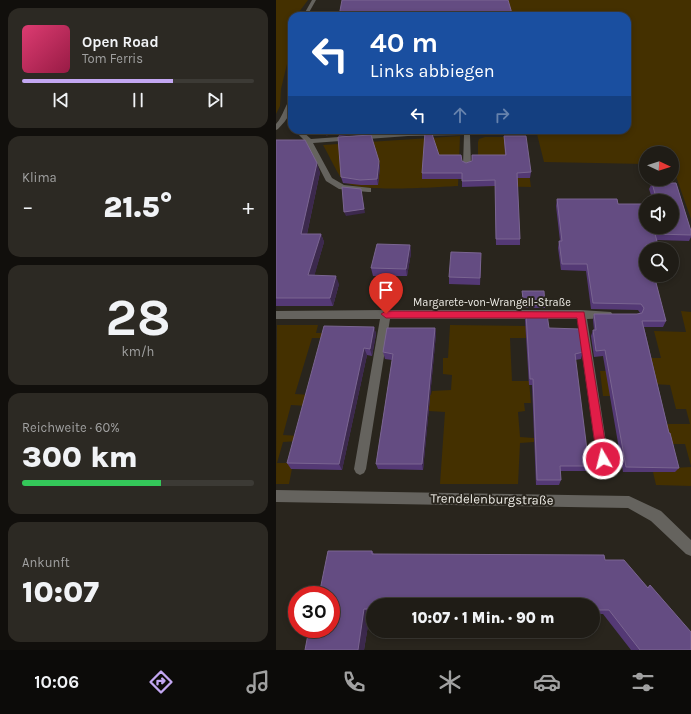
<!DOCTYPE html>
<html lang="de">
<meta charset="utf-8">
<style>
body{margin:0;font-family:Karla,sans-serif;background:#2c2923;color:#f1f3f6;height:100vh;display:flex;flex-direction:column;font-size:15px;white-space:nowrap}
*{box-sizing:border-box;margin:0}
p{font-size:13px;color:#a1a1a1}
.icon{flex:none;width:22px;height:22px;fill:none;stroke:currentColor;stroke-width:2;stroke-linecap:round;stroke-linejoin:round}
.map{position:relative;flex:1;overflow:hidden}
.drawer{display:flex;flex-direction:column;gap:8px;padding:8px;background:#110f0c;width:276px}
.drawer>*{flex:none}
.top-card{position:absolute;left:12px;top:12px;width:343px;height:122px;border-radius:12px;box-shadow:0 2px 6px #0003,0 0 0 1px #3c3a35;background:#1a4fa0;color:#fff;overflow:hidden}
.needle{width:26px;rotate:94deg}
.buttons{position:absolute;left:363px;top:146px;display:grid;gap:8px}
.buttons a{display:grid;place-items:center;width:40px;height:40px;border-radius:50%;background:#1f1c16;box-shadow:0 2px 6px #0003,0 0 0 1px #3c3a35;font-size:20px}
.speed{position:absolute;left:12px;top:586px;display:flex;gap:8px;font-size:20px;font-weight:700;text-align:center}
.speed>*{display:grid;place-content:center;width:52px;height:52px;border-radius:50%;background:#1f1c16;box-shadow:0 2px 6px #0003,0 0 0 1px #3c3a35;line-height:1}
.speed .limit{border:6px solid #d22;background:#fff;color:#111}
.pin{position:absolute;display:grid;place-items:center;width:34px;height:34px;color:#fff;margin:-41px -17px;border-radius:50% 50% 50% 0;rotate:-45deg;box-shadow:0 0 4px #0007}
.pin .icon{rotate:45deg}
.me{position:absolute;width:44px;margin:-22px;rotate:352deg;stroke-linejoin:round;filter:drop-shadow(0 0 3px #0008)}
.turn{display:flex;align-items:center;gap:14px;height:84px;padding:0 16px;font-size:18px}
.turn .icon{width:52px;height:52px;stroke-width:2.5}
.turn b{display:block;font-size:28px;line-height:34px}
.lanes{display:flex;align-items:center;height:38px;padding:0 16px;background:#0003;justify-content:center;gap:20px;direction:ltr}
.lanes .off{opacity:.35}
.big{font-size:30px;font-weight:800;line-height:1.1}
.drawer .widget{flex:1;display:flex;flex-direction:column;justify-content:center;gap:6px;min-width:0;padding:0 14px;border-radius:12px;background:#2c2923}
.drawer .dial{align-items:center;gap:0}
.dial b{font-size:52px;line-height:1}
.song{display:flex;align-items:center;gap:12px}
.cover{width:48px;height:48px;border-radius:6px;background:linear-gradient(135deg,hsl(340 70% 55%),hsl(340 70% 35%))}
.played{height:4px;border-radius:2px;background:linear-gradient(90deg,#c3a7f2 65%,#3c3a35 65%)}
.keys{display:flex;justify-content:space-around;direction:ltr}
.heat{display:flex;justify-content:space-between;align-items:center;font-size:22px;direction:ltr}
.charge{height:6px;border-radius:3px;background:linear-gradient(90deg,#34c759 60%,#3c3a35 0)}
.trip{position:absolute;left:90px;top:598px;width:234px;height:40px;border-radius:20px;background:#1f1c16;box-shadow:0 2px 6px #0003,0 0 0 1px #3c3a35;font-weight:800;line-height:40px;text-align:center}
.tab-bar{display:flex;height:64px;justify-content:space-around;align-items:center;background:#0c0b09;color:#a1a1a1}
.tab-bar .icon{width:28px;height:28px}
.tab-bar .active{color:#c3a7f2}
.tab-bar b{font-size:18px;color:#f1f3f6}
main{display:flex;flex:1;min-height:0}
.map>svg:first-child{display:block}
.green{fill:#443000}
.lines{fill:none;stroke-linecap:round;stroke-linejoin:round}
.minor{fill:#65635e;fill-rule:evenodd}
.wall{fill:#543975}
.shaded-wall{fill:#3c294d}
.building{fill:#644c82;stroke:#7a6591}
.route{fill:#e11d48;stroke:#92132f}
.labels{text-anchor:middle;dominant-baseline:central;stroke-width:4;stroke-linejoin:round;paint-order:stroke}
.street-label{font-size:11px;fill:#eeece6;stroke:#29251d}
.near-street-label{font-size:13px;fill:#eeece6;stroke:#29251d}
</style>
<main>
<section class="drawer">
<div class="widget">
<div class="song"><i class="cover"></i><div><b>Open Road</b><p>Tom Ferris</p></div></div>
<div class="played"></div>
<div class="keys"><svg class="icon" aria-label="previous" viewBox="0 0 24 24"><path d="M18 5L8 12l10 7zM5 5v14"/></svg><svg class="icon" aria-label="pause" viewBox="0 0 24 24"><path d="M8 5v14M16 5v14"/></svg><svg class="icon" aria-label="next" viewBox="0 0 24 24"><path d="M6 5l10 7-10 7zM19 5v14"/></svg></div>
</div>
<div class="widget"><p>Klima</p>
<div class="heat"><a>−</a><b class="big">21.5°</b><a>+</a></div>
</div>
<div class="widget dial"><b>28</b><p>km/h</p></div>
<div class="widget"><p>Reichweite · 60%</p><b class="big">300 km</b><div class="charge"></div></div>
<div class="widget"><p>Ankunft</p><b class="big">10:07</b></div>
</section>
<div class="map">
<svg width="415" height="650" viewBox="0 0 415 650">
<rect width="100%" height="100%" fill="#29251d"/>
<g class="green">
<polygon points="0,0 32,0 20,16 16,16 11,64 5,89 4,106 0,114"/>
<polygon points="232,0 415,0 415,219 396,165 396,153 370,153 370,164 268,162 260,130 351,130 351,16 234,16"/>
<path d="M184 136 182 186C161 187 83 193 69 182 63 178 52 153 47 145Z"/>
<polygon points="209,137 248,137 255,187 202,186 202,142 203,139"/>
<polygon points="405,311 415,312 415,466 409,444 392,444 374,424 414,424 410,409 400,409 394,385 377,384 334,396 327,396 324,371 375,371 371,358 385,358 378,331 410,332"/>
<polygon points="1,325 42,325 40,333 52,333 50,338 36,338 19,394 35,395 32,406 15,405 7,435 24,436 23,441 7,442 1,463 17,463 13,484 0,484"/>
<polygon points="174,325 250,326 251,338 234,338 236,381 253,381 255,403 248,403 249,411 242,412 244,437 258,438 258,442 244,443 242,484 164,484 169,412 153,411 153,407 151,407 152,395 155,395 156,391 175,390 176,375 167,374 167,358 172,358"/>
<polygon points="415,467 415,486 380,485 377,472 399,472 398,468"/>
</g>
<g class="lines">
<g class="minor">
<polygon points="36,0 40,0 31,16 27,16"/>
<path d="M16 97C16 112 12 119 2 129L0 130V124C7 117 11 100 16 97Z"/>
<polygon points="18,130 25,130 35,139 132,132 224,130 227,132 224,134 194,135 195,165 191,167 187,165 188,135 132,136 37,143 56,178 68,185 95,188 95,192 92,192 63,189 50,181 30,142"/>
<polygon points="110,310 305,310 335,312 337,315 335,318 311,319 335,474 333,478 329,480 325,478 323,474 301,319 114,319 90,469 88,473 84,475 80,473 78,469 104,319 0,319 0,311"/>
<polygon points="0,490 353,496 385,511 415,540 415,556 410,554 375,521 352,508 0,502"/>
</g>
</g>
<g class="wall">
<polygon points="48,130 53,130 51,136"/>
<polygon points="61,130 94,130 94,133 63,136"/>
<polygon points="228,136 255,172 254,178 241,178 244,239 244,245 220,245 219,186 186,187 186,179 146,179 146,173 163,155 186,161 190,163 229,155"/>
<polygon points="0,140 44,172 31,234 45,234 48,242 38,276 63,284 57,306 0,306"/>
<polygon points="104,166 102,185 85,185 67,183 65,177"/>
<polygon points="376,183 400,183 415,231 415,237 413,241 381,240 382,245 380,249 370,249 370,275 378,275 390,321 387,327 368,327 393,433 394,433 403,468 399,472 347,472 327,356 318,357 315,336 317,330 318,330 317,320 318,314 361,314 364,313 362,310 315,309 310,271 285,270 282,248 283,241 284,241 280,206 281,199 341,199 342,204 370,204 370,227 396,227 396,201 377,201 373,189"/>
<polygon points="134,245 135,253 131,276 97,276 95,268"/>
<polygon points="205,261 204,285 173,284 173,277"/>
<polygon points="246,291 269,305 269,308 247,308 246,295"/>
<polygon points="250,314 273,328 307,352 305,359 299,360 313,466 311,471 284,471 285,480 283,485 260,485 256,385 253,385 249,320"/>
<polygon points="98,327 100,334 96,356 91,355 66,470 15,469 11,463"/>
<polygon points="159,328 160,334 147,470 102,469 100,464 116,360 109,359 107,352"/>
<polygon points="96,551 98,554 329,560 371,588 374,585 415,650 355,650 327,614 317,614 317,605 97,605 97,613 94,613 88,650 29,650"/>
</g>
<g class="shaded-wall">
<polygon points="163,13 163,16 132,16"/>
<polygon points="50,130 53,130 51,136"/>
<polygon points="103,161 104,166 102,185 101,179"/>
<polygon points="41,163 44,172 29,243 25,234"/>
<polygon points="85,189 89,213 70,216 68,212"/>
<polygon points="45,234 48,242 36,284 32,275"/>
<polygon points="134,245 135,253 131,276 130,269"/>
<polygon points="60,276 63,284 57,306 54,298"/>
<polygon points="98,327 100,334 96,356 94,349"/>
<polygon points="159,328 160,334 147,470 146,464"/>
<polygon points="88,348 91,355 66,470 63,464"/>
<polygon points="88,609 94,613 88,650 82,650"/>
</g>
<g class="building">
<polygon points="66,0 232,0 235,10 236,16 163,16 163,13 132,16 63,16"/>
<polygon points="155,131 163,155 185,155 186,161 190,163 196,161 196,155 230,155 228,136 250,136 255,172 241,173 244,239 220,239 219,180 186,181 186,173 146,173 149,132"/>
<polygon points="95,135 103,161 101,179 84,180 65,177 62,137"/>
<polygon points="0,140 29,140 41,163 25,234 45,234 32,275 60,276 54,298 0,298"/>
<polygon points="376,183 400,183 415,231 415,235 379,234 382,245 370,245 371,249 370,249 370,275 378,275 390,321 366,321 393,433 394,433 403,468 350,467 329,350 320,351 317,330 320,330 318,314 361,314 366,313 368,308 365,304 317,303 311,264 286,264 283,241 286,241 281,199 341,199 342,204 370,204 370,227 396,227 396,201 381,201"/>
<polygon points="66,187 85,189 88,209 68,212"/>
<polygon points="101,244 134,245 130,269 95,268"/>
<polygon points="175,252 205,253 204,278 173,277"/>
<polygon points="246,291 268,291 269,305 248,305"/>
<polygon points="250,314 271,314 273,328 304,329 307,352 299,354 313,466 284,466 285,480 261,480 257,379 254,379"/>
<polygon points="48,326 98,327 94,349 88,348 63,464 11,463"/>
<polygon points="111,328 159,328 146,464 100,464 117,354 107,352"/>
<polygon points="52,551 96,551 96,554 328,555 329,560 348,560 372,588 374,585 415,632 415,650 364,650 333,610 317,610 317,605 97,605 97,609 88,609 82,650 29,650 33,629 55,629 55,595 43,595"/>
</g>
<polygon class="route" points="110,311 308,312 332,459 331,463 327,465 323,463 321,459 301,318 110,318 105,314"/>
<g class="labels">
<g class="street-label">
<text x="216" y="302">Margarete-von-Wrangell-Straße</text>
</g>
<g class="near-street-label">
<text transform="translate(216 499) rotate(1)">Trendelenburgstraße</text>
</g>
</g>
</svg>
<div class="buttons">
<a><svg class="needle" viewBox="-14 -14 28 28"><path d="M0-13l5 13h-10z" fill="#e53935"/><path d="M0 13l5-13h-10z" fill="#a1a1a1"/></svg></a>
<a><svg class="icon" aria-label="sound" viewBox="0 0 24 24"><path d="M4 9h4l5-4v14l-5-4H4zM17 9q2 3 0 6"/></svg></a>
<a><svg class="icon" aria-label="search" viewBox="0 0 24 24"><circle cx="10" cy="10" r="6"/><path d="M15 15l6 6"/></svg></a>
</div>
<div class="speed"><div class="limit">30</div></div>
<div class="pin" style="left:110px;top:314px;background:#d93025"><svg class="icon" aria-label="arrive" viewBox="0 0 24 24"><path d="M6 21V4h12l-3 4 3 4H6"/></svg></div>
<svg class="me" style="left:327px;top:459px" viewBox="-20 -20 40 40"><circle r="17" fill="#e11d48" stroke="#fff" stroke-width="3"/><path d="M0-11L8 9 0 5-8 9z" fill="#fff"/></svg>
<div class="trip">10:07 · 1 Min. · 90 m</div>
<div class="top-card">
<div class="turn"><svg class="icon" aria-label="left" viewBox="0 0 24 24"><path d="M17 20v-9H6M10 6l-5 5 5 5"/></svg><div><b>40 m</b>Links abbiegen</div></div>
<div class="lanes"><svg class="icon" aria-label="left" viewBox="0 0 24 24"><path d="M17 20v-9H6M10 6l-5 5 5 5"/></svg><svg class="icon off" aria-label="ahead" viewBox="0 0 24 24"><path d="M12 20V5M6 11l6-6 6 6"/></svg><svg class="icon off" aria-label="right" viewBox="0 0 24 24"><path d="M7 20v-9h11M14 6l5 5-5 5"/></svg></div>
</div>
</div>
</main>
<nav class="tab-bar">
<b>10:06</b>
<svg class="icon active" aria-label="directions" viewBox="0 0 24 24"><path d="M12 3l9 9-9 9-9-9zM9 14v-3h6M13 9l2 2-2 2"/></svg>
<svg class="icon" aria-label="music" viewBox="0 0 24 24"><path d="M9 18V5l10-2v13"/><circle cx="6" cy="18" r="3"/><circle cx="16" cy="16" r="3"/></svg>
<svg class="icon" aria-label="phone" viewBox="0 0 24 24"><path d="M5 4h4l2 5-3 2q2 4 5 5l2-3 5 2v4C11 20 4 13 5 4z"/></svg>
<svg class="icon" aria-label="climate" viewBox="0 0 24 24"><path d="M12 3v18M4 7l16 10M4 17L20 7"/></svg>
<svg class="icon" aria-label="car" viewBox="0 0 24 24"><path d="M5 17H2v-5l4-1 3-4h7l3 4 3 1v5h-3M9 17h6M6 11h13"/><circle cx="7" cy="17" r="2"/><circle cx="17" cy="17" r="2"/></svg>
<svg class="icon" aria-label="filters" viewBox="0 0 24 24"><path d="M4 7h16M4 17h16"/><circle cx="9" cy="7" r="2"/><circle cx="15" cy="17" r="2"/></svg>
</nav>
